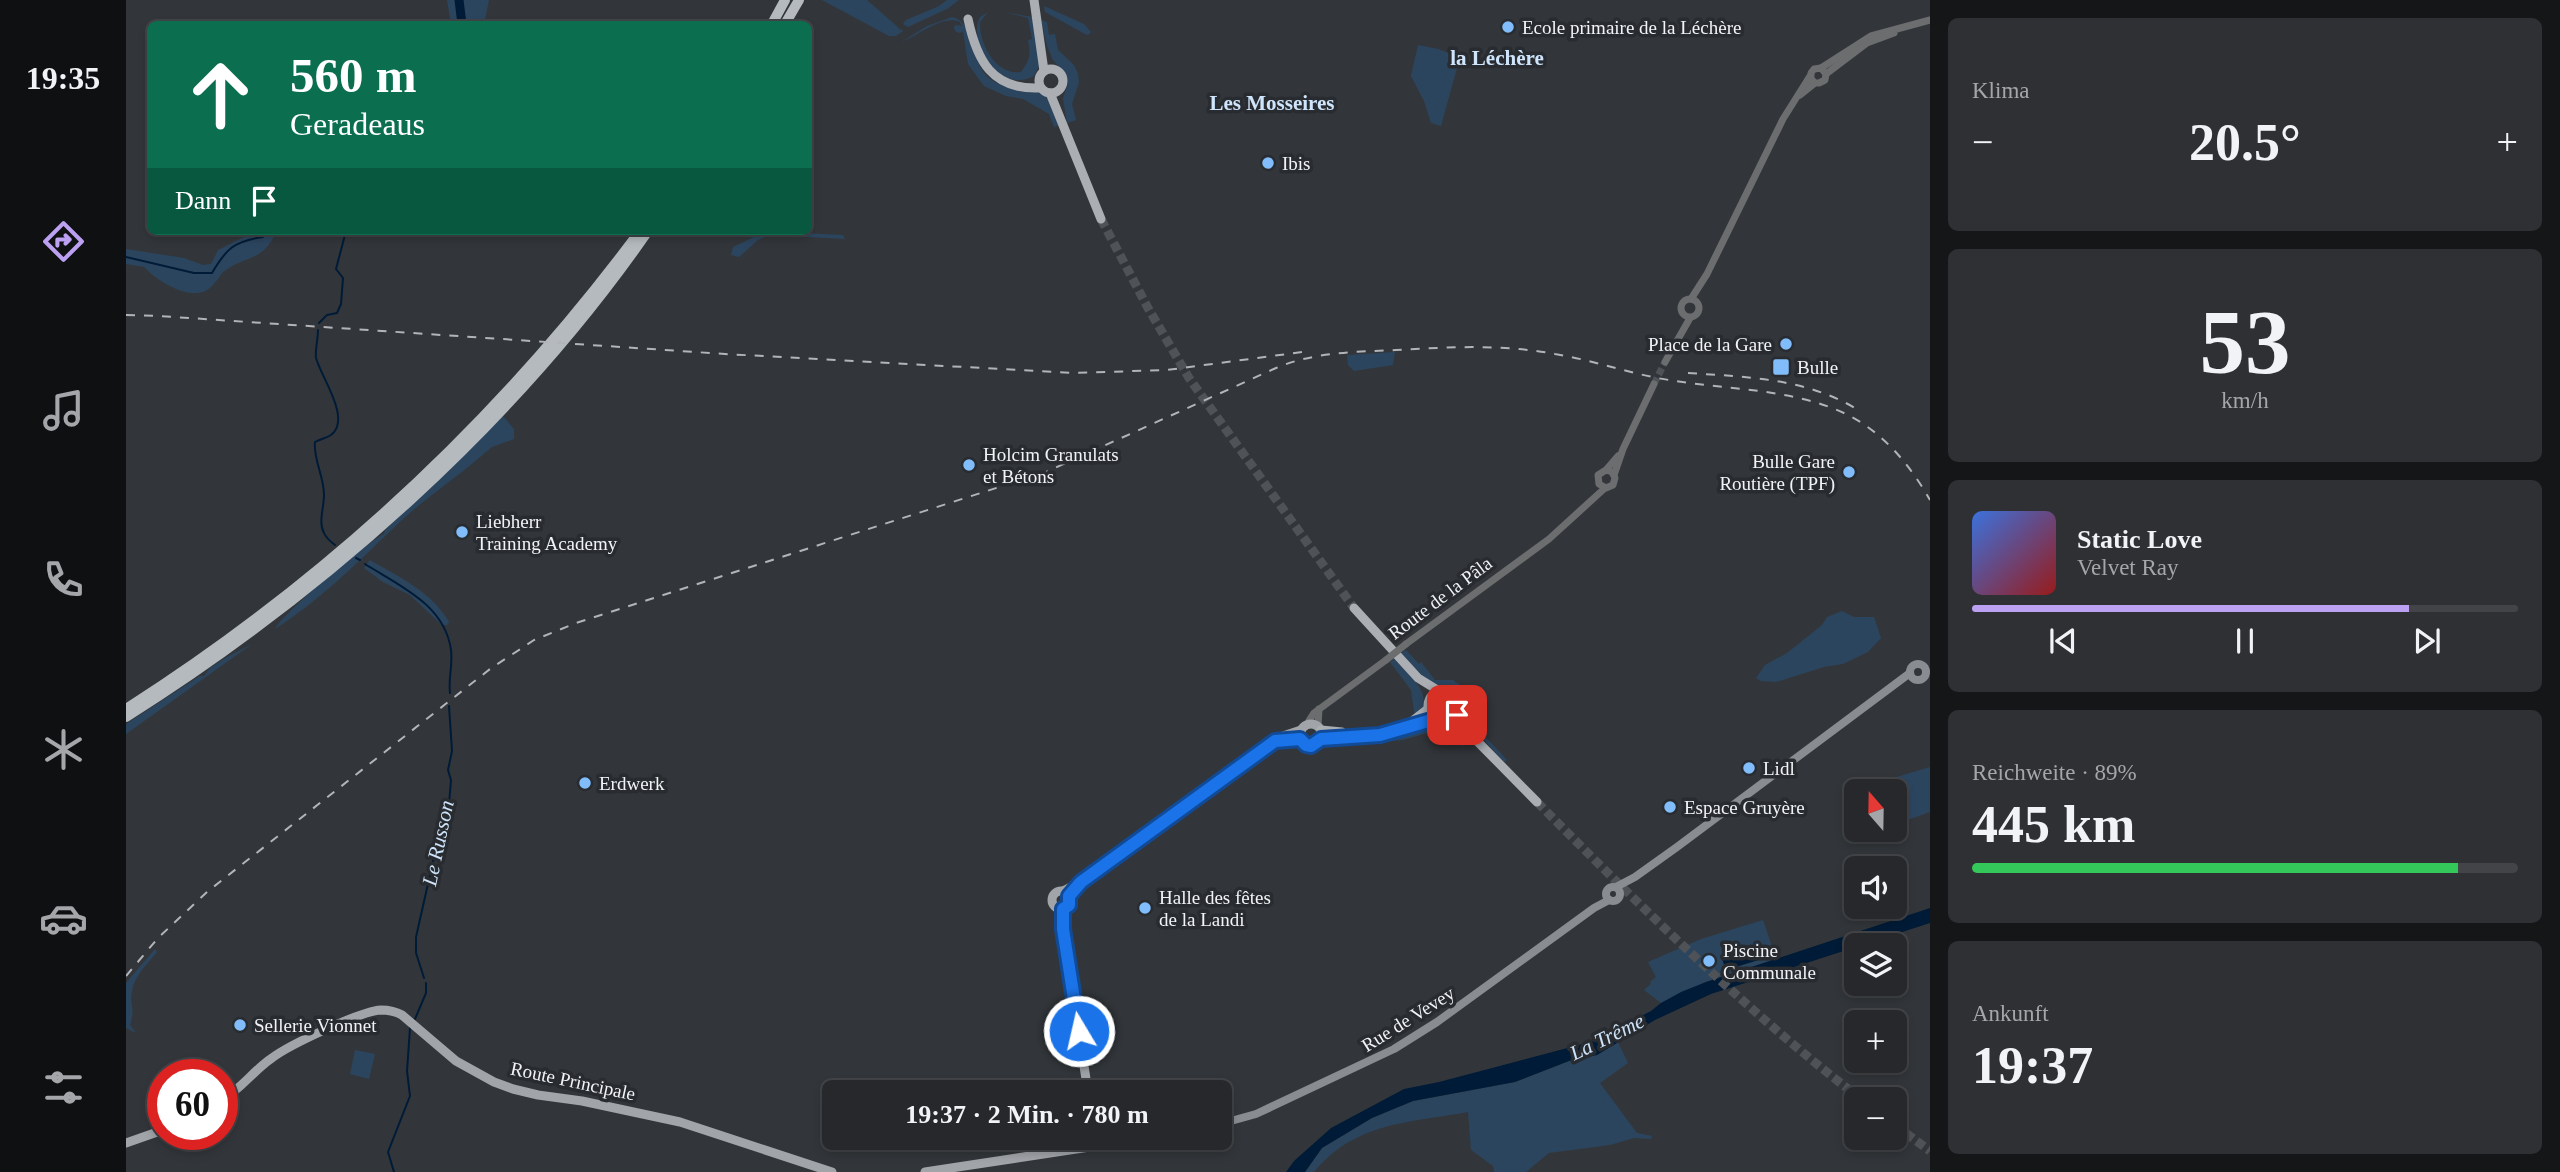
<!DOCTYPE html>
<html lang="de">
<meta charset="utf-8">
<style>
body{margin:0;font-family:Georgia,serif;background:#2e3034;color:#f1f3f6;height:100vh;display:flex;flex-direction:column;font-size:26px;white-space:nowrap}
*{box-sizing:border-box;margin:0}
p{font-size:23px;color:#a4a6a9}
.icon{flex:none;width:38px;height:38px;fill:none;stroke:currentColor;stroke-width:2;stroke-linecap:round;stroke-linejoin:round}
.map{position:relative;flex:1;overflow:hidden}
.panel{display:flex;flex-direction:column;gap:18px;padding:18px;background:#151618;width:630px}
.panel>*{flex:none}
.top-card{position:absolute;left:21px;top:21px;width:665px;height:214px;border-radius:10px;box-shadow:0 4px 10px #0003,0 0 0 2px #424448;background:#0b6e4f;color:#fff;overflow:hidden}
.needle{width:46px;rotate:340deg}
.tools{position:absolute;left:1718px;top:779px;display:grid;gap:14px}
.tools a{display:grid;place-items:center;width:63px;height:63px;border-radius:10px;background:#26282c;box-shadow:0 4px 10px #0003,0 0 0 2px #424448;font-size:35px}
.speed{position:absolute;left:21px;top:1059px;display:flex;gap:14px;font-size:35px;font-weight:700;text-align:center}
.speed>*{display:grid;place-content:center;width:91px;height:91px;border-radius:50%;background:#26282c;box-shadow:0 4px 10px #0003,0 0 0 2px #424448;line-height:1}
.speed .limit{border:10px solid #d22;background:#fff;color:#111}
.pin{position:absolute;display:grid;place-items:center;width:60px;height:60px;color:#fff;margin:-30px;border-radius:14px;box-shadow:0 4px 10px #0006}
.me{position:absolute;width:77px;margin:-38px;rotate:351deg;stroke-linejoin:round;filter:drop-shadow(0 0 5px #0008)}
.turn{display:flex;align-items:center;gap:24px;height:147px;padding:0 28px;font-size:32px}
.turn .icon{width:91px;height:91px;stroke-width:2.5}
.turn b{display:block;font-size:49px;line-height:60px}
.then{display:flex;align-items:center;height:66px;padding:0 28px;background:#0003;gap:14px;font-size:26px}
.big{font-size:52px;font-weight:700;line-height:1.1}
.panel .tile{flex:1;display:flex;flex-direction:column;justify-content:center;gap:10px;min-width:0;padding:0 24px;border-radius:10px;background:#2e3034}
.panel .dial{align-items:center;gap:0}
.dial b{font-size:91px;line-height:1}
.song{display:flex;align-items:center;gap:21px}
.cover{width:84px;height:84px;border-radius:10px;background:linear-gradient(135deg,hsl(220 70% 55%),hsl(0 70% 35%))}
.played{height:7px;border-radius:4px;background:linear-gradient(90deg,#bca0f2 80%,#424448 80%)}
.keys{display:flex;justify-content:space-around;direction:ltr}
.heat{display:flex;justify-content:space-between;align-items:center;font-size:38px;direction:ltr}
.charge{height:10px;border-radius:5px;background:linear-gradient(90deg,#34c759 89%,#424448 0)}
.trip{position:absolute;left:696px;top:1080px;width:410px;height:70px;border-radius:10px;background:#26282c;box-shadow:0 4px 10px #0003,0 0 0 2px #424448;font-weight:700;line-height:70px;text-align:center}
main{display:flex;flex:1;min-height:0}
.menu{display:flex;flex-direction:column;width:126px;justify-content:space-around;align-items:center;background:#0f1012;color:#a4a6a9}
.menu .icon{width:49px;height:49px}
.menu .active{color:#bca0f2}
.menu b{font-size:32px;color:#f1f3f6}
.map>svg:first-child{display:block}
.green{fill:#2c455e}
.water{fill:#001b37}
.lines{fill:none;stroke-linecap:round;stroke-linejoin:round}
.stream{stroke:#001b37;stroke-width:2}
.river{stroke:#001b37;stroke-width:9}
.tertiary-tunnel{stroke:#4f5256;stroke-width:7;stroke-dasharray:7 3.5;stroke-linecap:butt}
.trunk-tunnel{stroke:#4f5256;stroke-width:9;stroke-dasharray:9 4.5;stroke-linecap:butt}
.tertiary{stroke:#6b6d6f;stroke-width:7}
.secondary{stroke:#898c90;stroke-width:8}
.primary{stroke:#a1a4a9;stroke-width:9}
.trunk{stroke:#abafb4;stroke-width:9}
.motorway{stroke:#b5babf;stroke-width:10}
.rail{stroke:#b2b4b8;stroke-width:2;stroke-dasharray:9 9;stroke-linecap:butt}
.tertiary-bridge{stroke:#6b6d6f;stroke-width:7}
.route-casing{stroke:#114b97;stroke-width:18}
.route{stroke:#1a73e8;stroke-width:12}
.poi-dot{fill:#81bdfa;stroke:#282b2f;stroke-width:2.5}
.labels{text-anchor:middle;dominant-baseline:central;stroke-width:7;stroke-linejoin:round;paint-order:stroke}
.poi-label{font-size:19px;fill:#f1f3f6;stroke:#282b2f;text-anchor:start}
.street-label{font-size:19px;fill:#f1f3f6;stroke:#282b2f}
.neighbourhood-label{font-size:21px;font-weight:bold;fill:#cfe5fc;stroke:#282b2f}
.water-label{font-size:21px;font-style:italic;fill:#cee3f9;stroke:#282b2f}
</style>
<main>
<nav class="menu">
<b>19:35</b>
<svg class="icon active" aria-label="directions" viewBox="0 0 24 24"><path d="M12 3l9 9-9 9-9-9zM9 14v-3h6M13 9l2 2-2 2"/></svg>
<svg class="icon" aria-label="music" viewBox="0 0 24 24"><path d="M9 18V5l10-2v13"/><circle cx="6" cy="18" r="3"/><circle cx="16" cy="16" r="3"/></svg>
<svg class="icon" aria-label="phone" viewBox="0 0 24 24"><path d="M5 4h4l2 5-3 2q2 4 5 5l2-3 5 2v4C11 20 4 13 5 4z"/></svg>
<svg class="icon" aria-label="climate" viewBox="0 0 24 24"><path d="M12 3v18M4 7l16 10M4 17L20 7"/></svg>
<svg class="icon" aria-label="car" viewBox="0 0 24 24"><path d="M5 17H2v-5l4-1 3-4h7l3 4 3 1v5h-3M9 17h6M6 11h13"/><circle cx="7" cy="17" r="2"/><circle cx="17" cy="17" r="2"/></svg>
<svg class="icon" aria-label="filters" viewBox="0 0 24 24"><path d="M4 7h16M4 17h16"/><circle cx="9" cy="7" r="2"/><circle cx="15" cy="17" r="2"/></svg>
</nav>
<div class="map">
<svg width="1804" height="1172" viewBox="0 0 1804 1172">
<rect width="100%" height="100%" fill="#32363a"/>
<g class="green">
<polygon points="321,0 363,0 358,24 323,24 324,18"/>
<polygon points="696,0 741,0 774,29 773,31 775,29 777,31 770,36 763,36"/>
<polygon points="821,0 833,0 821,9 782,27 777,24 780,20 813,6"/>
<polygon points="918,6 958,24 965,32 962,35 959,34 919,12"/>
<path d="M862 12 854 22C853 44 870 76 895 72 904 60 905 54 902 40L906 39 902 18 877 12 907 17 914 64 908 76C875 95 840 43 854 17Z"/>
<path d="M826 17C850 22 843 61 863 78 880 93 911 85 923 100 928 107 931 117 934 125L928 127 923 114 897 99 880 96 858 86 842 64 837 31 834 33 830 32 828 28 829 25 836 26 834 22C817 14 792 36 775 42L801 26Z"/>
<polygon points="915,20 921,22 923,35 929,34 932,50 948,65 952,74 953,82 946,104 950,120 941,123 937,98 942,84 941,76 927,60 921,46"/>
<polygon points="1292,45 1312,49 1334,57 1315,126 1305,123 1298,101 1285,76"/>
<path d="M130 231H151C136 262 124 254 100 270 93 274 90 285 81 290 62 301 30 280 18 267L0 264V249L58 258 77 265 85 264 92 250Z"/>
<polygon points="635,231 717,235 719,239 643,235 632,240 613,257 605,255 607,247 626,238"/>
<polygon points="1269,352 1267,365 1228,371 1222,365 1221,355"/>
<path d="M376 415 388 429V439L366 447 360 452C333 476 302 496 276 520 236 558 196 599 149 629 157 613 242 541 258 534L259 530 304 488Z"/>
<path d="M244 560C273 577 306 592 323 622L321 625H316L284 595 257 582 238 568Z"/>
<polygon points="1716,611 1728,617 1748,617 1755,638 1742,652 1717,664 1698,667 1650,682 1635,681 1630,678 1639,665 1661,653 1696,625 1701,617"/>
<polygon points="126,644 0,734 0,724 74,676 78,676 84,668 101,657"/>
<polygon points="1280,650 1293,664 1295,662 1309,680 1327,680 1340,689 1345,700 1346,714 1357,726 1353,730 1381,760 1378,762 1344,725 1333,692 1327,688 1309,685 1298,678 1275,653"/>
<path d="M1268 659C1281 673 1305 690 1296 712L1289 714 1288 712 1285 690 1264 662Z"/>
<circle cx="1318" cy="706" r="12"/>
<polygon points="1308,724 1324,726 1344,739 1337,746 1326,738 1310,737 1301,733 1277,740 1240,743 1240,739"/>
<polygon points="1804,767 1804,812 1779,821 1764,779"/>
<polygon points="1637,920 1650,959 1580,982 1535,1003 1518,990 1525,984 1524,982 1530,977 1522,962 1575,939"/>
<path d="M29 949 31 952C22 963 8 976 6 991 3 1005 10 1007 4 1025L10 1033 0 1028V983Z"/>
<path d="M1492 1042 1502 1063 1474 1083 1508 1129 1511 1133 1526 1136 1525 1139 1508 1138 1484 1145 1423 1153 1400 1172H1368L1367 1166 1345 1150 1342 1112C1281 1123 1230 1122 1188 1172H1179L1196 1148 1246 1118 1287 1101 1389 1082 1443 1061 1471 1055Z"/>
<polygon points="229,1050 249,1054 243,1079 224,1074"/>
</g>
<g class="water">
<polygon points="1804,908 1804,923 1585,994 1529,1020 1471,1055 1443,1061 1389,1082 1287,1101 1246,1118 1196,1148 1179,1172 1160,1172 1168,1161 1205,1128 1278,1089 1313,1082 1464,1042 1525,1011 1535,1003 1555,992 1580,982"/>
<polygon points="1632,948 1636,959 1600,970 1596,959"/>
</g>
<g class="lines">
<g class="stream">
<path d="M0 257 68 273H86C100 249 108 241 137 237L139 231"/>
<polyline points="193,323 201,315 211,313 215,304 217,278 210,269 220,231"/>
<path d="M192 330C192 339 189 350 190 358 195 377 226 419 205 435 201 438 194 439 189 442 187 459 198 476 198 495 198 508 192 522 198 533 200 538 205 542 209 545"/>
<polyline points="230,558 234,560"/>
<path d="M239 564C274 586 319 605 325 650 327 665 322 679 324 693"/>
<polyline points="298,978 290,953 290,937 315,826 323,804 325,780 322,770 326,751 323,706"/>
<polyline points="289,1019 300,993 300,983"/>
<polyline points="268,1172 262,1152 284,1096 281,1071 284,1028"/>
</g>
<polyline class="river" points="333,0 336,24"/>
<polyline class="tertiary-tunnel" points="1528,384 1539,362"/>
<g class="trunk-tunnel">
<polyline points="975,219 1022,308 1063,378 1228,608"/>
<path d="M1411 802C1514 906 1619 1010 1735 1099"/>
<polyline points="1769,1125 1804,1151"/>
</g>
<g class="tertiary">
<polyline points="1695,68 1745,36 1804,20"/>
<polyline points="1700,74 1741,43 1768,33"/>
<polyline points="1674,95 1689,83 1693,83 1699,80 1700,74 1695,68 1688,69 1685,73 1685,79 1689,83"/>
<circle cx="1564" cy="308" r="9"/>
<polyline points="1565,299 1581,274 1657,119 1684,76"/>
<polyline points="1539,362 1564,318"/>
<polyline points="1480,470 1486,472 1489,478 1487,485 1480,488 1473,484 1472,475 1480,470 1492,456"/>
<polyline points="1488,475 1497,449 1528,384"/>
<polyline points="1280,644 1423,539 1479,488"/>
<polyline points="1181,724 1188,713 1260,660"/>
<polyline points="1192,726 1193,709"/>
</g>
<g class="secondary">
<circle cx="1792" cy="672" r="8"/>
<circle cx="1487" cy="894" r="7"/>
<polyline points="1490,887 1509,877 1551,847 1784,673"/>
<polyline points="1094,1124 1130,1114 1268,1049 1311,1022 1468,908 1483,900"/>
<polyline points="970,1146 1018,1138"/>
</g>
<g class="primary">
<circle cx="1185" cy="735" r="11"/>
<circle cx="935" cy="900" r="9"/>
<polyline points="937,891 955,882 983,863 1154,737 1175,730"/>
<polyline points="937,909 937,929 962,1092"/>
<path d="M96 1100C115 1089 128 1070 146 1058 163 1045 235 1011 255 1010 263 1010 269 1011 276 1015L330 1061 368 1082 387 1089 412 1095 456 1101 554 1122 706 1172"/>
<polyline points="0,1143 37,1130"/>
<polyline points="799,1172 970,1146 968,1138"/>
</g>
<g class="trunk">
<polyline points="908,0 918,71"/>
<path d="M842 19C851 61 866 90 914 88"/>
<circle cx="925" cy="81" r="12"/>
<polyline points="924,93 975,219"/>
<polyline points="1228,608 1292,678 1313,691"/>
<circle cx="1318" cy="706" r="16"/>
<polyline points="1323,721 1347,737 1411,802"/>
<polyline points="1285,722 1303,708"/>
<polyline points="1195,730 1216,732"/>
<polyline points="1195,739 1259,735 1309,719"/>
</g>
<g class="motorway">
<polyline points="646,24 659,0"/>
<polyline points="659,24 673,0"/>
<path d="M0 709C199 582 373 421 514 231"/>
<path d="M0 717C198 592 388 424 522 231"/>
</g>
<g class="rail">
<polyline points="0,315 33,316 599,354 948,373 1041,370 1176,352"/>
<path d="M1562 373C1622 377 1681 378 1734 411"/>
<path d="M0 976 32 938 81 892 364 669 408 640 450 623 920 472 1150 368C1188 352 1228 352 1270 350 1323 347 1376 344 1429 354 1467 360 1504 374 1543 380 1601 390 1666 388 1720 414 1757 432 1784 465 1804 500"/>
</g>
<polyline class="tertiary-bridge" points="1260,660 1280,644"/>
</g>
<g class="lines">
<defs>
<polyline id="route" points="953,1031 937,929 937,909 943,905 943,896 955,882 1149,741 1174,739 1180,745 1185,746 1195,739 1254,735 1309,719 1323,721 1331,715"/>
</defs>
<use href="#route" class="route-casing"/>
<use href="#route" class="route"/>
</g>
<g class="poi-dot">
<circle cx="1382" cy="27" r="7"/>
<circle cx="1142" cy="163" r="7"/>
<circle cx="1660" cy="344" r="7"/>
<rect x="1646" y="358" width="18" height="18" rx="3.5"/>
<circle cx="843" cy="465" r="7"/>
<circle cx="1723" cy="472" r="7"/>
<circle cx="336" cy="532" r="7"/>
<circle cx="1623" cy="768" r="7"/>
<circle cx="459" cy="783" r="7"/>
<circle cx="1544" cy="807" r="7"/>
<circle cx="1019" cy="908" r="7"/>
<circle cx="1583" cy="961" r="7"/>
<circle cx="114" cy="1025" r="7"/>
</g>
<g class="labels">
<g class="poi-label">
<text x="1396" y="27">Ecole primaire de la Léchère</text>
<text x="1156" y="163">Ibis</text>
<text x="1646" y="344" text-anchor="end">Place de la Gare</text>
<text x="1671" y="367">Bulle</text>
<text x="857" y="454">Holcim Granulats<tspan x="857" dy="22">et Bétons</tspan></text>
<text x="1709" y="461" text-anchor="end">Bulle Gare<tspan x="1709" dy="22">Routière (TPF)</tspan></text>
<text x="350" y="521">Liebherr<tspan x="350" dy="22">Training Academy</tspan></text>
<text x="1637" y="768">Lidl</text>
<text x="473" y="783">Erdwerk</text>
<text x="1558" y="807">Espace Gruyère</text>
<text x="1033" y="897">Halle des fêtes<tspan x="1033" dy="22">de la Landi</tspan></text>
<text x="1597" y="950">Piscine<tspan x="1597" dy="22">Communale</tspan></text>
<text x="128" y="1025">Sellerie Vionnet</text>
</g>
<g class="street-label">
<text transform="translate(1314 598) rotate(-37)">Route de la Pâla</text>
<text transform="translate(1282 1019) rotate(-32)">Rue de Vevey</text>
<text transform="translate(447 1081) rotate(12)">Route Principale</text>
</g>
<g class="neighbourhood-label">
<text x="1371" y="58">la Léchère</text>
<text x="1146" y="103">Les Mosseires</text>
</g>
<g class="water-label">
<text transform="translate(312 843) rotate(-78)">Le Russon</text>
<text transform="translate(1481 1037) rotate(-26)">La Trême</text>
</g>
</g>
</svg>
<div class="tools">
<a><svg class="needle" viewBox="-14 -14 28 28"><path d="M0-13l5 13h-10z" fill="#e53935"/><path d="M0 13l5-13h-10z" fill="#a4a6a9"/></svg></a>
<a><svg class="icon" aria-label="sound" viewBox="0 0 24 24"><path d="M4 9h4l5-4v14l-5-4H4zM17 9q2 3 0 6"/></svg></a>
<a><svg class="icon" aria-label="layers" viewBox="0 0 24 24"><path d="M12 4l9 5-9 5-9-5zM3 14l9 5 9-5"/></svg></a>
<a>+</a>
<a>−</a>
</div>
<div class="speed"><div class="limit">60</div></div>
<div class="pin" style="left:1331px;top:715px;background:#d93025"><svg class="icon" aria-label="arrive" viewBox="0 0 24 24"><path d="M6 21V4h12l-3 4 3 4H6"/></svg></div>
<svg class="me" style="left:953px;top:1031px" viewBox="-20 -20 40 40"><circle r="17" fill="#1a73e8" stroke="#fff" stroke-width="3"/><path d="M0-11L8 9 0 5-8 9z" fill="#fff"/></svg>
<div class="trip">19:37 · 2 Min. · 780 m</div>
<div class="top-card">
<div class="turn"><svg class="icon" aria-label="ahead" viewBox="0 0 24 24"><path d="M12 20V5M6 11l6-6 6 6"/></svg><div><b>560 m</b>Geradeaus</div></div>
<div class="then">Dann<svg class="icon" aria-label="arrive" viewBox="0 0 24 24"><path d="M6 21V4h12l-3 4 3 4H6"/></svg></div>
</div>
</div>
<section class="panel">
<div class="tile"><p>Klima</p>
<div class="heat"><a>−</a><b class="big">20.5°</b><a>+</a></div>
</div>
<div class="tile dial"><b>53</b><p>km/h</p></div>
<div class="tile">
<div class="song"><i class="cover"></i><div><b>Static Love</b><p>Velvet Ray</p></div></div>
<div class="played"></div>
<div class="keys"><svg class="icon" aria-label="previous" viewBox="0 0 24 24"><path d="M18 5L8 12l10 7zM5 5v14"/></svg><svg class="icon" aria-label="pause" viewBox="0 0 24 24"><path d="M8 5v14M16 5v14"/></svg><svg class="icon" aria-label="next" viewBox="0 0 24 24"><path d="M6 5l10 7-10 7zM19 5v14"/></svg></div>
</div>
<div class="tile"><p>Reichweite · 89%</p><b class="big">445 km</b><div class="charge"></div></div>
<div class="tile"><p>Ankunft</p><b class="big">19:37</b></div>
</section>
</main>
